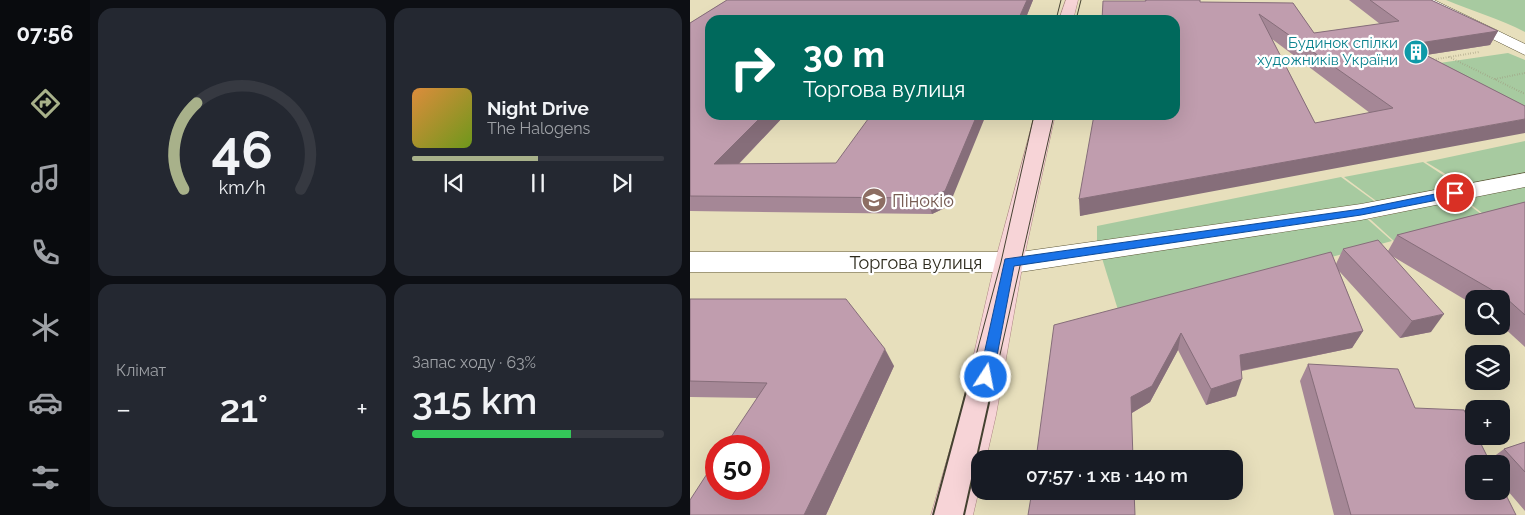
<!DOCTYPE html>
<html lang="uk">
<meta charset="utf-8">
<style>
body{margin:0;font-family:Raleway,sans-serif;background:#242831;color:#f1f3f6;height:100vh;display:flex;flex-direction:column;font-size:19px;white-space:nowrap}
*{box-sizing:border-box;margin:0}
p{font-size:16px;color:#9ea1a6}
.icon{flex:none;width:28px;height:28px;fill:none;stroke:currentColor;stroke-width:2;stroke-linecap:round;stroke-linejoin:round}
.map{position:relative;flex:1;overflow:hidden}
.side{display:flex;flex-direction:column;gap:8px;padding:8px;background:#0d0f14;width:600px}
.side>*{flex:none}
.top-card{position:absolute;left:15px;top:15px;width:475px;height:105px;border-radius:15px;box-shadow:0 5px 20px #0002;background:#00695c;color:#fff;overflow:hidden}
.fabs{position:absolute;left:775px;top:290px;display:grid;gap:10px}
.fabs a{display:grid;place-items:center;width:45px;height:45px;border-radius:10px;background:#171b24;box-shadow:0 5px 20px #0002;font-size:25px}
.speed{position:absolute;left:15px;top:435px;display:flex;gap:10px;font-size:25px;font-weight:700;text-align:center}
.speed>*{display:grid;place-content:center;width:65px;height:65px;border-radius:50%;background:#171b24;box-shadow:0 5px 20px #0002;line-height:1}
.speed .limit{border:8px solid #d22;background:#fff;color:#111}
.pin{position:absolute;display:grid;place-items:center;width:42px;height:42px;color:#fff;margin:-21px;border:2px solid #fff;border-radius:50%;box-shadow:0 1px 5px #0007}
.me{position:absolute;width:55px;margin:-28px;rotate:11deg;stroke-linejoin:round;filter:drop-shadow(0 0 4px #0008)}
.turn{display:flex;align-items:center;gap:18px;height:105px;padding:0 15px;font-size:22px}
.turn .icon{width:65px;height:65px;stroke-width:2.5}
.turn b{display:block;font-size:35px;line-height:42px}
.big{font-size:38px;font-weight:600;line-height:1.1}
.side .tile{flex:1;display:flex;flex-direction:column;justify-content:center;gap:8px;min-width:0;padding:0 18px;border-radius:15px;background:#242831}
.side .dial{align-items:center;gap:0}
.dial svg{height:130px;overflow:visible;fill:none;stroke:#363941;stroke-width:7;stroke-linecap:round;text-anchor:middle}
.dial text{fill:#f1f3f6;stroke:none}
.song{display:flex;align-items:center;gap:15px}
.cover{width:60px;height:60px;border-radius:8px;background:linear-gradient(135deg,hsl(30 70% 55%),hsl(80 70% 35%))}
.played{height:5px;border-radius:2px;background:linear-gradient(90deg,#a8b18a 50%,#363941 50%)}
.keys{display:flex;justify-content:space-around;direction:ltr}
.heat{display:flex;justify-content:space-between;align-items:center;font-size:28px;direction:ltr}
.charge{height:8px;border-radius:4px;background:linear-gradient(90deg,#34c759 63%,#363941 0)}
.side .tiles{flex:1;display:grid;gap:8px;grid-template-columns:repeat(2,1fr)}
.trip{position:absolute;left:281px;top:450px;width:272px;height:50px;border-radius:15px;background:#171b24;box-shadow:0 5px 20px #0002;font-weight:600;line-height:50px;text-align:center}
main{display:flex;flex:1;min-height:0}
.tabs{display:flex;flex-direction:column;width:90px;justify-content:space-around;align-items:center;background:#090b0e;color:#9ea1a6}
.tabs .icon{width:35px;height:35px}
.tabs .active{color:#a8b18a}
.tabs b{font-size:22px;color:#f1f3f6}
.map>svg:first-child{display:block}
.green{fill:#a7caa0}
.lines{fill:none;stroke-linecap:round;stroke-linejoin:round}
.minor-casing{stroke:#5e5738;stroke-width:1}
.major-casing{stroke:#ad8784;stroke-width:1}
.path{stroke:#9f997e;stroke-width:2;stroke-dasharray:0.5 2;stroke-linecap:butt}
.minor{fill:#fff;fill-rule:evenodd}
.major{fill:#f7d4d7;fill-rule:evenodd}
.tram-far1{stroke:#454231;stroke-width:1}
.tram{stroke:#454231;stroke-width:2}
.wall{fill:#a58796;fill-rule:evenodd}
.shaded-wall{fill:#866e7a}
.building{fill:#c09dae;stroke:#866e7a;fill-rule:evenodd}
.route{fill:#1a73e8;stroke:#114b97}
.labels{text-anchor:middle;dominant-baseline:central;stroke-width:4.5;stroke-linejoin:round;paint-order:stroke}
.far-culture-label{font-size:15px;fill:#0d838f;stroke:#fff;text-anchor:end}
.education-label{font-size:18px;fill:#785e54;stroke:#fff;text-anchor:start}
.street-label{font-size:18px;fill:#2e2b1d;stroke:#fff}
</style>
<main>
<nav class="tabs">
<b>07:56</b>
<svg class="icon active" aria-label="directions" viewBox="0 0 24 24"><path d="M12 3l9 9-9 9-9-9zM9 14v-3h6M13 9l2 2-2 2"/></svg>
<svg class="icon" aria-label="music" viewBox="0 0 24 24"><path d="M9 18V5l10-2v13"/><circle cx="6" cy="18" r="3"/><circle cx="16" cy="16" r="3"/></svg>
<svg class="icon" aria-label="phone" viewBox="0 0 24 24"><path d="M5 4h4l2 5-3 2q2 4 5 5l2-3 5 2v4C11 20 4 13 5 4z"/></svg>
<svg class="icon" aria-label="climate" viewBox="0 0 24 24"><path d="M12 3v18M4 7l16 10M4 17L20 7"/></svg>
<svg class="icon" aria-label="car" viewBox="0 0 24 24"><path d="M5 17H2v-5l4-1 3-4h7l3 4 3 1v5h-3M9 17h6M6 11h13"/><circle cx="7" cy="17" r="2"/><circle cx="17" cy="17" r="2"/></svg>
<svg class="icon" aria-label="filters" viewBox="0 0 24 24"><path d="M4 7h16M4 17h16"/><circle cx="9" cy="7" r="2"/><circle cx="15" cy="17" r="2"/></svg>
</nav>
<section class="side">
<div class="tiles">
<div class="tile dial"><svg viewBox="0 0 100 80">
<path d="M14 69A42 42 0 1 1 86 69"/>
<path d="M14 69A42 42 0 0 1 22 16" stroke="#a8b18a"/>
<text x="50" y="56" font-size="32" font-weight="700">46</text>
<text x="50" y="72" font-size="11">km/h</text>
</svg></div>
<div class="tile">
<div class="song"><i class="cover"></i><div><b>Night Drive</b><p>The Halogens</p></div></div>
<div class="played"></div>
<div class="keys"><svg class="icon" aria-label="previous" viewBox="0 0 24 24"><path d="M18 5L8 12l10 7zM5 5v14"/></svg><svg class="icon" aria-label="pause" viewBox="0 0 24 24"><path d="M8 5v14M16 5v14"/></svg><svg class="icon" aria-label="next" viewBox="0 0 24 24"><path d="M6 5l10 7-10 7zM19 5v14"/></svg></div>
</div>
<div class="tile"><p>Клімат</p>
<div class="heat"><a>−</a><b class="big">21°</b><a>+</a></div>
</div>
<div class="tile"><p>Запас ходу · 63%</p><b class="big">315 km</b><div class="charge"></div></div>
</div>
</section>
<div class="map">
<svg width="835" height="515" viewBox="0 0 835 515">
<rect width="100%" height="100%" fill="#e7dfbc"/>
<g class="green">
<path d="M756 0H835V32C810 19 782 11 756 0Z"/>
<polygon points="818,53 835,60 835,120 736,65"/>
<polygon points="835,141 835,178 780,189 736,162"/>
<polygon points="733,162 776,190 693,206 654,177"/>
<polygon points="651,177 691,206 407,248 407,226"/>
<polygon points="835,185 835,208 797,217 773,198"/>
<polygon points="771,199 795,217 704,241 680,219"/>
<polygon points="675,217 702,241 429,313 411,255"/>
</g>
<g class="lines">
<defs>
<g id="minor">
<polygon points="728,0 744,0 835,44 835,55 729,3"/>
<polygon points="835,173 835,187 671,220 330,272 0,272 0,252 330,252 671,204"/>
</g>
<g id="major">
<polygon points="376,0 388,0 383,20 369,20"/>
<polygon points="345,115 365,115 333,262 306,415 296,459 290,459 290,485 283,515 241,515 270,415 305,262"/>
</g>
</defs>
<use href="#minor" class="minor-casing"/>
<use href="#major" class="major-casing"/>
<g class="path">
<polyline points="759,57 835,94"/>
<polyline points="741,60 789,52"/>
<polyline points="805,79 835,73"/>
</g>
<use href="#minor" class="minor"/>
<use href="#major" class="major"/>
<g class="tram-far1">
<polyline points="366,20 371,0"/>
<polyline points="386,20 391,0"/>
<polyline points="285,359 311,262 344,115"/>
<polyline points="309,359 364,115"/>
</g>
<g class="tram">
<polyline points="243,515 285,358"/>
<polyline points="274,515 309,358"/>
</g>
</g>
<g class="wall">
<polygon points="37,0 343,0 335,20 20,20 20,115 95,115 49,164 146,163 259,206 242,214 0,211 0,23"/>
<path d="M455 0H510V2L603 3 624 33 690 24 659 0H741L808 31 800 45 736 55 835 106 390 216ZM582 39 680 113 625 123Z"/>
<polygon points="835,202 835,347 811,325 811,299 784,299 784,305 702,256 741,332 710,338 649,271 673,331 662,348 552,371 546,396 516,405 488,350 460,402 442,413 364,325 646,264 653,249 698,251 707,235"/>
<polygon points="0,299 204,366 136,515 0,515 67,398 0,397"/>
<polygon points="618,364 725,408 799,460 814,449 835,442 835,511 811,483 811,464 784,464 826,515 644,515 610,381"/>
</g>
<g class="shaded-wall">
<polygon points="337,0 343,0 335,20 328,20"/>
<polygon points="808,31 800,45 710,59 716,45"/>
<polygon points="73,115 95,115 34,179 24,164"/>
<polygon points="287,115 296,115 259,206 242,214 237,198"/>
<polygon points="835,119 835,133 390,216 389,199"/>
<polygon points="754,314 741,332 710,338 722,321"/>
<polygon points="673,331 662,348 544,372 550,355"/>
<polygon points="491,333 488,350 460,402 440,414 441,397"/>
<polygon points="195,349 204,366 136,515 114,515"/>
<polygon points="552,379 546,396 516,405 521,389"/>
</g>
<g class="building">
<polygon points="37,0 337,0 328,20 20,20 20,115 73,115 24,164 146,163 181,115 287,115 255,191 237,198 0,196 0,23"/>
<path d="M456 0H510V2L603 3 624 33 709 21 680 0H741L808 31 716 45 835 106V119L389 199 404 115H485V20H412L413 1H456ZM569 14 703 108 625 123Z"/>
<polygon points="835,202 835,315 816,298 707,235"/>
<polygon points="688,240 754,314 722,321 653,249"/>
<polygon points="641,252 673,331 550,355 552,379 521,389 491,333 462,386 441,397 443,459 346,459 364,325"/>
<polygon points="0,299 156,299 195,349 114,515 0,515 0,500 26,460 26,489 69,489 69,446 35,446 77,383 0,381"/>
<polygon points="618,364 708,369 725,408 774,410 784,430 784,436 787,436 801,464 784,464 784,491 811,491 811,485 826,515 661,515"/>
<polygon points="835,442 835,472 814,449"/>
<polygon points="342,491 444,491 445,515 338,515"/>
</g>
<polygon class="route" points="765,190 770,193 768,196 671,215 324,266 303,377 301,381 296,383 291,381 289,377 315,259 671,209"/>
<defs>
<symbol id="building-disc" viewBox="-11 -11 22 22"><circle r="9.5" fill="#0f9aa8" stroke="#fff"/><path d="M-4-6H4V6H1V3H-1V6H-4ZM-2.5-4.3h1.7v1.8h-1.7ZM.8-4.3h1.7v1.8H.8ZM-2.5-1h1.7V.8h-1.7ZM.8-1h1.7V.8H.8Z" fill="#fff"/></symbol>
<symbol id="school-disc" viewBox="-11 -11 22 22"><circle r="9.5" fill="#8d6e63" stroke="#fff"/><path d="M0-5L7-2L0 1L-7-2ZM-4 1L0 2.5L4 1V4Q0 6-4 4Z" fill="#fff"/></symbol>
</defs>
<g fill-rule="evenodd">
<use href="#building-disc" x="712" y="38" width="28" height="28"/>
<use href="#school-disc" x="170" y="186" width="28" height="28"/>
</g>
<g class="labels">
<g class="far-culture-label">
<text x="708" y="43">Будинок спілки<tspan x="708" dy="17">художників України</tspan></text>
</g>
<g class="education-label">
<text x="202" y="200">Пінокіо</text>
</g>
<g class="street-label">
<text x="226" y="262">Торгова вулиця</text>
</g>
</g>
</svg>
<div class="fabs">
<a><svg class="icon" aria-label="search" viewBox="0 0 24 24"><circle cx="10" cy="10" r="6"/><path d="M15 15l6 6"/></svg></a>
<a><svg class="icon" aria-label="layers" viewBox="0 0 24 24"><path d="M12 4l9 5-9 5-9-5zM3 14l9 5 9-5"/></svg></a>
<a>+</a>
<a>−</a>
</div>
<div class="speed"><div class="limit">50</div></div>
<div class="pin" style="left:765px;top:193px;background:#d93025"><svg class="icon" aria-label="arrive" viewBox="0 0 24 24"><path d="M6 21V4h12l-3 4 3 4H6"/></svg></div>
<svg class="me" style="left:296px;top:377px" viewBox="-20 -20 40 40"><circle r="17" fill="#1a73e8" stroke="#fff" stroke-width="3"/><path d="M0-11L8 9 0 5-8 9z" fill="#fff"/></svg>
<div class="trip">07:57 · 1 хв · 140 m</div>
<div class="top-card">
<div class="turn"><svg class="icon" aria-label="right" viewBox="0 0 24 24"><path d="M7 20v-9h11M14 6l5 5-5 5"/></svg><div><b>30 m</b>Торгова вулиця</div></div>
</div>
</div>
</main>
